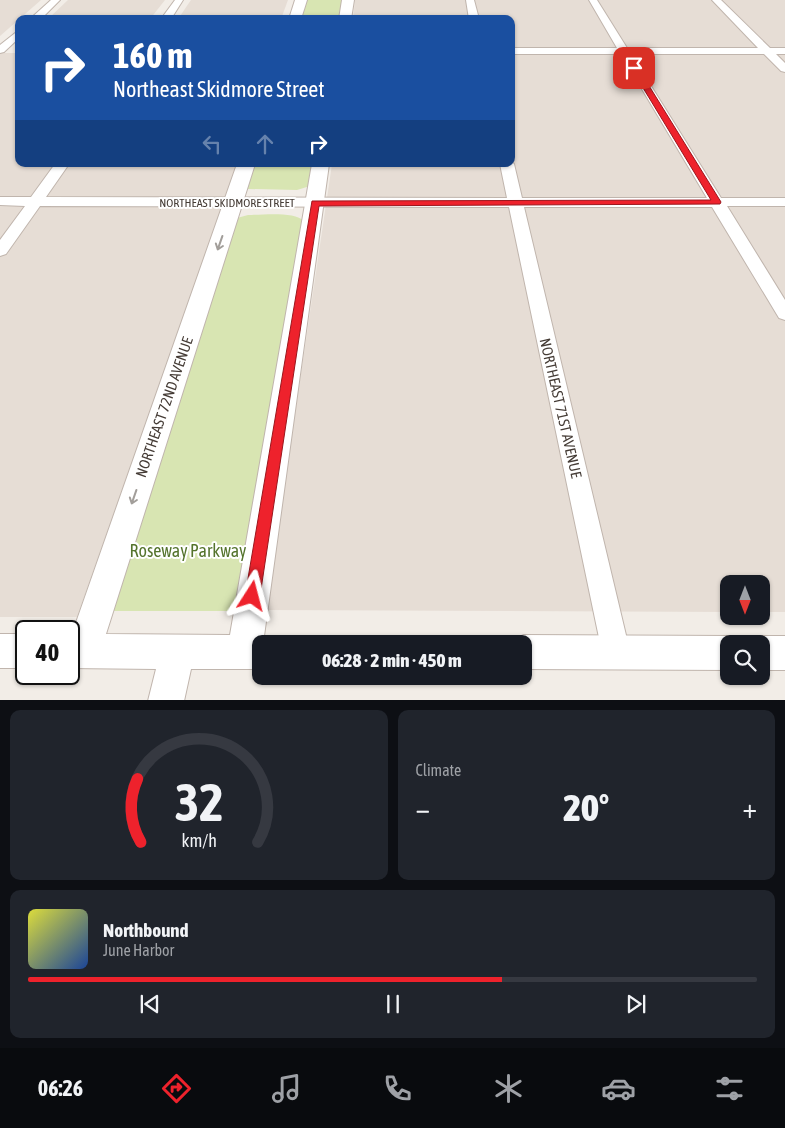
<!DOCTYPE html>
<meta charset="utf-8">
<style>
body{margin:0;font-family:"Asap Condensed",sans-serif;background:#20242c;color:#f1f3f6;height:100vh;display:flex;flex-direction:column;font-size:19px;white-space:nowrap}
*{box-sizing:border-box;margin:0}
p{font-size:16px;color:#9ea1a6}
.icon{flex:none;width:28px;height:28px;fill:none;stroke:currentColor;stroke-width:2;stroke-linecap:round;stroke-linejoin:round}
.map{position:relative;height:700px;overflow:hidden}
.sheet{display:flex;flex-direction:column;gap:10px;padding:10px;background:#0d0f14;flex:1}
.sheet>*{flex:none}
.guide{position:absolute;left:15px;top:15px;width:500px;height:152px;border-radius:10px;box-shadow:0 1px 4px #0004;background:#1a4fa0;color:#fff;overflow:hidden}
.needle{width:32px;rotate:180deg}
.tools{position:absolute;left:720px;top:575px;display:grid;gap:10px}
.tools a{display:grid;place-items:center;width:50px;height:50px;border-radius:10px;background:#171b24;box-shadow:0 1px 4px #0004;font-size:25px}
.speed{position:absolute;left:15px;top:620px;display:flex;gap:10px;font-size:25px;font-weight:700;text-align:center}
.speed>*{display:grid;place-content:center;width:65px;height:65px;border-radius:50%;background:#171b24;box-shadow:0 1px 4px #0004;line-height:1}
.speed .limit{border:2px solid #111;border-radius:8px;background:#fff;color:#111}
.pin{position:absolute;display:grid;place-items:center;width:42px;height:42px;color:#fff;margin:-21px;border-radius:10px;box-shadow:0 2px 8px #0006}
.me{position:absolute;width:55px;margin:-28px;rotate:9deg;stroke-linejoin:round;filter:drop-shadow(0 0 4px #0008)}
.turn{display:flex;align-items:center;gap:18px;height:105px;padding:0 15px;font-size:22px}
.turn .icon{width:65px;height:65px;stroke-width:2.5}
.turn b{display:block;font-size:35px;line-height:42px}
.lanes{display:flex;align-items:center;height:48px;padding:0 15px;background:#0003;justify-content:center;gap:25px;direction:ltr}
.lanes .off{opacity:.35}
.big{font-size:38px;font-weight:800;line-height:1.1}
.sheet .widget{flex:1;display:flex;flex-direction:column;justify-content:center;gap:8px;min-width:0;padding:0 18px;border-radius:10px;background:#20242c}
.sheet .dial{align-items:center;gap:0}
.dial svg{height:130px;overflow:visible;fill:none;stroke:#363941;stroke-width:7;stroke-linecap:round;text-anchor:middle}
.dial text{fill:#f1f3f6;stroke:none}
.song{display:flex;align-items:center;gap:15px}
.cover{width:60px;height:60px;border-radius:8px;background:linear-gradient(135deg,hsl(60 70% 55%),hsl(220 70% 35%))}
.played{height:5px;border-radius:2px;background:linear-gradient(90deg,#ee222c 65%,#363941 65%)}
.keys{display:flex;justify-content:space-around;direction:ltr}
.heat{display:flex;justify-content:space-between;align-items:center;font-size:28px;direction:ltr}
.sheet .tiles{flex:1;display:grid;gap:10px;grid-template-columns:1fr 1fr}
.widget:last-child{grid-column:span 2}
.trip{position:absolute;left:252px;top:635px;width:280px;height:50px;border-radius:10px;background:#171b24;box-shadow:0 1px 4px #0004;font-weight:800;line-height:50px;text-align:center}
.dock{display:flex;height:80px;justify-content:space-around;align-items:center;background:#090b0e;color:#9ea1a6}
.dock .icon{width:35px;height:35px}
.dock .on{color:#ee222c}
.dock b{font-size:22px;color:#f1f3f6}
.map>svg:first-child{display:block}
.residential{fill:#e6ddd5}
.green{fill:#d8e5b2}
.lines{fill:none;stroke-linecap:round;stroke-linejoin:round}
.minor-casing{stroke:#c0b5ad;stroke-width:2}
.tertiary-casing{stroke:#c0b5ad;stroke-width:2}
.minor{fill:#fff;fill-rule:evenodd}
.tertiary{fill:#fff;fill-rule:evenodd}
.oneway{stroke:#a29e9a}
.route{fill:#ee222c;stroke:#9b161d}
.labels{text-anchor:middle;dominant-baseline:central;stroke-width:4;stroke-linejoin:round;paint-order:stroke}
.far-street-label{font-size:12px;fill:#453c36;stroke:#fff}
.street-label{font-size:15px;fill:#453c36;stroke:#fff}
.near-park-label{font-size:18px;fill:#55742d;stroke:#fff}
</style>
<div class="map">
<svg width="785" height="701" viewBox="0 0 785 701">
<rect width="100%" height="100%" fill="#f2ede7"/>
<g class="residential">
<polygon points="0,0 41,0 0,36"/>
<polygon points="68,0 165,0 150,19 48,19"/>
<polygon points="191,0 288,0 281,19 178,19"/>
<polygon points="355,0 785,0 785,612 761,612 761,584 729,584 729,612 266,610 332,164 511,164 511,19 353,19"/>
<polygon points="0,53 19,53 19,164 238,164 77,617 0,617"/>
</g>
<g class="green">
<polygon points="304,0 343,0 340,19 298,19"/>
<polygon points="251,164 314,164 310,186 297,190 248,189 245,183"/>
<path d="M248 215C261 215 295 211 304 221L236 611H107L237 218Z"/>
</g>
<g class="lines">
<defs>
<g id="minor">
<polygon points="51,0 60,0 41,19 30,19"/>
<polygon points="175,0 183,0 171,19 161,19"/>
<polygon points="466,0 474,0 479,19 469,19"/>
<polygon points="589,0 597,0 627,48 758,48 712,0 721,0 770,48 785,48 785,54 776,54 785,63 785,72 781,71 764,54 631,54 721,198 785,198 785,206 727,206 785,300 785,320 779,318 712,207 524,207 630,652 626,662 616,666 606,662 602,652 509,207 40,206 6,254 0,256 0,240 25,206 0,205 0,197 31,197 55,164 69,164 46,197 507,198 500,164 511,164 511,161 514,164 522,198 707,198 621,54 511,54 511,48 617,48"/>
<polygon points="19,30 19,38 4,52 0,53 0,45"/>
</g>
<g id="tertiary">
<polygon points="295,0 307,0 301,19 289,19"/>
<polygon points="342,0 354,0 351,19 339,19"/>
<polygon points="237,164 255,164 106,634 230,635 312,164 329,164 264,636 273,640 275,644 261,644 261,669 191,669 184,701 148,701 156,669 69,668 69,634 72,634"/>
<rect x="0" y="634" width="26" height="34"/>
<polygon points="524,635 729,636 741,641 742,644 729,644 729,670 524,669 524,644 510,644 512,640"/>
<polygon points="761,636 785,636 785,670 761,670 761,644 748,644 749,641"/>
</g>
</defs>
<use href="#minor" class="minor-casing"/>
<use href="#tertiary" class="tertiary-casing"/>
<use href="#minor" class="minor"/>
<use href="#tertiary" class="tertiary"/>
</g>
<defs><path id="oneway-shaft" d="M-6 0H5M1.5-3L5.5 0L1.5 3" fill="none" stroke-width="1.6" stroke-linecap="round" stroke-linejoin="round" transform="scale(1.25)"/></defs>
<g class="oneway">
<use href="#oneway-shaft" transform="translate(220 243) rotate(109)"/>
<use href="#oneway-shaft" transform="translate(134 497) rotate(109)"/>
</g>
<polygon class="route" points="632,66 638,68 721,202 720,204 319,206 260,596 258,601 252,603 247,601 245,596 312,201 711,200 631,68"/>
<g class="labels">
<g class="far-street-label">
<text x="227" y="203">NORTHEAST SKIDMORE STREET</text>
</g>
<g class="street-label">
<text transform="translate(164 407) rotate(-71)">NORTHEAST 72ND AVENUE</text>
<text transform="translate(561 408) rotate(77)">NORTHEAST 71ST AVENUE</text>
</g>
<g class="near-park-label">
<text x="188" y="550">Roseway Parkway</text>
</g>
</g>
</svg>
<div class="tools">
<a><svg class="needle" viewBox="-14 -14 28 28"><path d="M0-13l5 13h-10z" fill="#e53935"/><path d="M0 13l5-13h-10z" fill="#9ea1a6"/></svg></a>
<a><svg class="icon" aria-label="search" viewBox="0 0 24 24"><circle cx="10" cy="10" r="6"/><path d="M15 15l6 6"/></svg></a>
</div>
<div class="speed"><div class="limit">40</div></div>
<div class="pin" style="left:634px;top:68px;background:#d93025"><svg class="icon" aria-label="arrive" viewBox="0 0 24 24"><path d="M6 21V4h12l-3 4 3 4H6"/></svg></div>
<svg class="me" style="left:252px;top:596px" viewBox="-20 -20 40 40"><path d="M0-17L14 15 0 8-14 15z" fill="#ee222c" stroke="#fff" stroke-width="4"/></svg>
<div class="trip">06:28 · 2 min · 450 m</div>
<div class="guide">
<div class="turn"><svg class="icon" aria-label="right" viewBox="0 0 24 24"><path d="M7 20v-9h11M14 6l5 5-5 5"/></svg><div><b>160 m</b>Northeast Skidmore Street</div></div>
<div class="lanes"><svg class="icon off" aria-label="left" viewBox="0 0 24 24"><path d="M17 20v-9H6M10 6l-5 5 5 5"/></svg><svg class="icon off" aria-label="ahead" viewBox="0 0 24 24"><path d="M12 20V5M6 11l6-6 6 6"/></svg><svg class="icon" aria-label="right" viewBox="0 0 24 24"><path d="M7 20v-9h11M14 6l5 5-5 5"/></svg></div>
</div>
</div>
<section class="sheet">
<div class="tiles">
<div class="widget dial"><svg viewBox="0 0 100 80">
<path d="M14 69A42 42 0 1 1 86 69"/>
<path d="M14 69A42 42 0 0 1 12 30" stroke="#ee222c"/>
<text x="50" y="56" font-size="32" font-weight="700">32</text>
<text x="50" y="72" font-size="11">km/h</text>
</svg></div>
<div class="widget"><p>Climate</p>
<div class="heat"><a>−</a><b class="big">20°</b><a>+</a></div>
</div>
<div class="widget">
<div class="song"><i class="cover"></i><div><b>Northbound</b><p>June Harbor</p></div></div>
<div class="played"></div>
<div class="keys"><svg class="icon" aria-label="previous" viewBox="0 0 24 24"><path d="M18 5L8 12l10 7zM5 5v14"/></svg><svg class="icon" aria-label="pause" viewBox="0 0 24 24"><path d="M8 5v14M16 5v14"/></svg><svg class="icon" aria-label="next" viewBox="0 0 24 24"><path d="M6 5l10 7-10 7zM19 5v14"/></svg></div>
</div>
</div>
</section>
<nav class="dock">
<b>06:26</b>
<svg class="icon on" aria-label="directions" viewBox="0 0 24 24"><path d="M12 3l9 9-9 9-9-9zM9 14v-3h6M13 9l2 2-2 2"/></svg>
<svg class="icon" aria-label="music" viewBox="0 0 24 24"><path d="M9 18V5l10-2v13"/><circle cx="6" cy="18" r="3"/><circle cx="16" cy="16" r="3"/></svg>
<svg class="icon" aria-label="phone" viewBox="0 0 24 24"><path d="M5 4h4l2 5-3 2q2 4 5 5l2-3 5 2v4C11 20 4 13 5 4z"/></svg>
<svg class="icon" aria-label="climate" viewBox="0 0 24 24"><path d="M12 3v18M4 7l16 10M4 17L20 7"/></svg>
<svg class="icon" aria-label="car" viewBox="0 0 24 24"><path d="M5 17H2v-5l4-1 3-4h7l3 4 3 1v5h-3M9 17h6M6 11h13"/><circle cx="7" cy="17" r="2"/><circle cx="17" cy="17" r="2"/></svg>
<svg class="icon" aria-label="filters" viewBox="0 0 24 24"><path d="M4 7h16M4 17h16"/><circle cx="9" cy="7" r="2"/><circle cx="15" cy="17" r="2"/></svg>
</nav>
